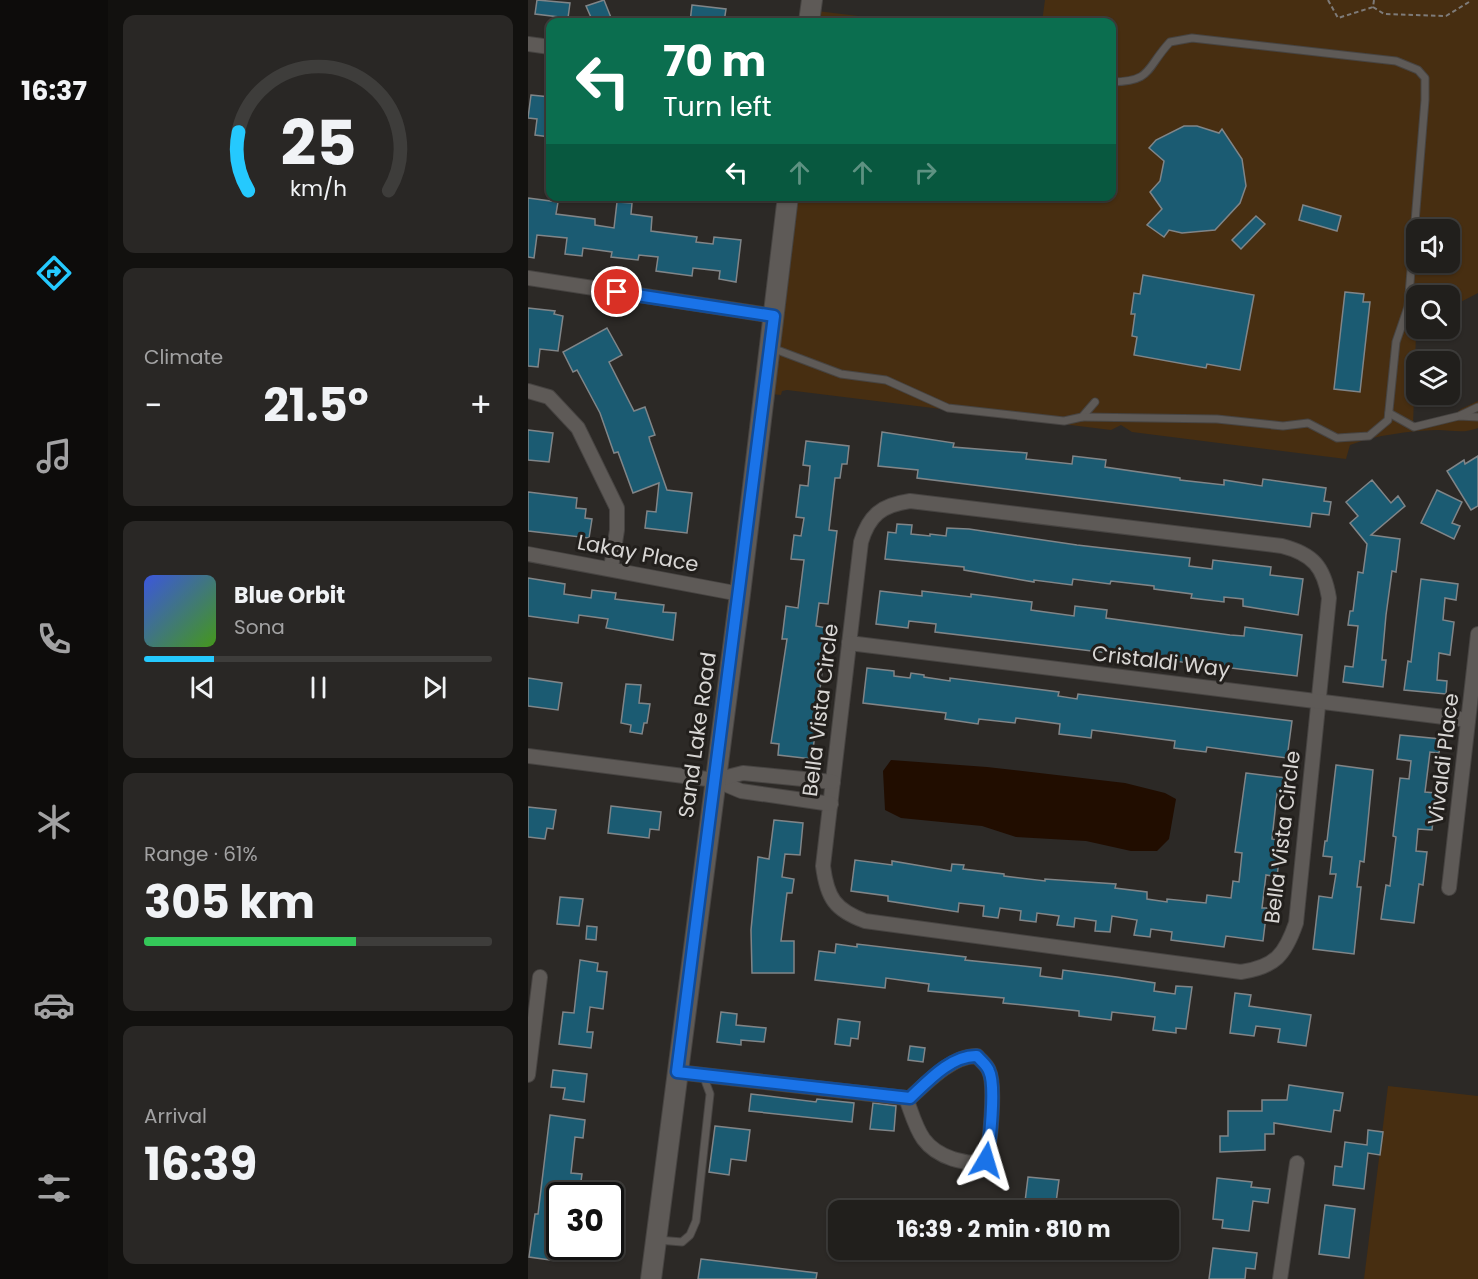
<!DOCTYPE html>
<meta charset="utf-8">
<style>
body{margin:0;font-family:Poppins,sans-serif;background:#292725;color:#f1f3f6;height:100vh;display:flex;flex-direction:column;font-size:22px;white-space:nowrap}
*{box-sizing:border-box;margin:0}
p{font-size:20px;color:#a2a2a3}
.icon{flex:none;width:33px;height:33px;fill:none;stroke:currentColor;stroke-width:2;stroke-linecap:round;stroke-linejoin:round}
.map{position:relative;flex:1;overflow:hidden}
.drawer{display:flex;flex-direction:column;gap:15px;padding:15px;background:#12110f;width:420px}
.drawer>*{flex:none}
.guide{position:absolute;left:18px;top:18px;width:570px;height:183px;border-radius:12px;box-shadow:0 2px 4px #0004,0 0 0 2px #3e3d3b;background:#0b6e4f;color:#fff;overflow:hidden}
.buttons{position:absolute;left:878px;top:219px;display:grid;gap:12px}
.buttons a{display:grid;place-items:center;width:54px;height:54px;border-radius:12px;background:#211f1c;box-shadow:0 2px 4px #0004,0 0 0 2px #3e3d3b;font-size:30px}
.speed{position:absolute;left:18px;top:1182px;display:flex;gap:12px;font-size:30px;font-weight:700;text-align:center}
.speed>*{display:grid;place-content:center;width:78px;height:78px;border-radius:50%;background:#211f1c;box-shadow:0 2px 4px #0004,0 0 0 2px #3e3d3b;line-height:1}
.speed .limit{border:3px solid #111;border-radius:9px;background:#fff;color:#111}
.pin{position:absolute;display:grid;place-items:center;width:51px;height:51px;color:#fff;margin:-26px;border:3px solid #fff;border-radius:50%;box-shadow:0 2px 6px #0007}
.me{position:absolute;width:66px;margin:-33px;rotate:7deg;stroke-linejoin:round;filter:drop-shadow(0 0 4px #0008)}
.turn{display:flex;align-items:center;gap:21px;height:126px;padding:0 18px;font-size:27px}
.turn .icon{width:78px;height:78px;stroke-width:2.5}
.turn b{display:block;font-size:42px;line-height:51px}
.lanes{display:flex;align-items:center;height:57px;padding:0 18px;background:#0003;justify-content:center;gap:30px;direction:ltr}
.lanes .off{opacity:.35}
.big{font-size:45px;font-weight:700;line-height:1.1}
.drawer .widget{flex:1;display:flex;flex-direction:column;justify-content:center;gap:9px;min-width:0;padding:0 21px;border-radius:12px;background:#292725}
.drawer .dial{align-items:center;gap:0}
.dial svg{height:156px;overflow:visible;fill:none;stroke:#3e3d3b;stroke-width:7;stroke-linecap:round;text-anchor:middle}
.dial text{fill:#f1f3f6;stroke:none}
.song{display:flex;align-items:center;gap:18px}
.cover{width:72px;height:72px;border-radius:9px;background:linear-gradient(135deg,hsl(230 70% 55%),hsl(100 70% 35%))}
.played{height:6px;border-radius:3px;background:linear-gradient(90deg,#25c9fe 20%,#3e3d3b 20%)}
.keys{display:flex;justify-content:space-around;direction:ltr}
.heat{display:flex;justify-content:space-between;align-items:center;font-size:33px;direction:ltr}
.charge{height:9px;border-radius:4px;background:linear-gradient(90deg,#34c759 61%,#3e3d3b 0)}
.trip{position:absolute;left:300px;top:1200px;width:351px;height:60px;border-radius:12px;background:#211f1c;box-shadow:0 2px 4px #0004,0 0 0 2px #3e3d3b;font-weight:700;line-height:60px;text-align:center}
main{display:flex;flex:1;min-height:0}
.tab-bar{display:flex;flex-direction:column;width:108px;justify-content:space-around;align-items:center;background:#0d0c0b;color:#a2a2a3}
.tab-bar .icon{width:42px;height:42px}
.tab-bar .current{color:#25c9fe}
.tab-bar b{font-size:27px;color:#f1f3f6}
.map>svg:first-child{display:block}
.green{fill:#472e11;fill-rule:evenodd}
.water{fill:#210d00}
.building{fill:#1b5b72;stroke:#808588;stroke-width:1.5}
.lines{fill:none;stroke-linecap:round;stroke-linejoin:round}
.lane-casing{stroke:#474442;stroke-width:9}
.street-casing{stroke:#474442;stroke-width:16}
.secondary-casing{stroke:#474442;stroke-width:22}
.path{stroke:#7e7b79;stroke-width:2;stroke-dasharray:4.5 3;stroke-linecap:butt}
.lane{stroke:#5e5a57;stroke-width:7}
.street{stroke:#5e5a57;stroke-width:14}
.secondary{stroke:#5e5a57;stroke-width:20}
.route-casing{stroke:#114b97;stroke-width:15}
.route{stroke:#1a73e8;stroke-width:10}
.labels{text-anchor:middle;dominant-baseline:central;stroke-width:6;stroke-linejoin:round;paint-order:stroke}
.street-label{font-size:21px;fill:#d8d6d4;stroke:#221f1c}
</style>
<main>
<nav class="tab-bar">
<b>16:37</b>
<svg class="icon current" aria-label="directions" viewBox="0 0 24 24"><path d="M12 3l9 9-9 9-9-9zM9 14v-3h6M13 9l2 2-2 2"/></svg>
<svg class="icon" aria-label="music" viewBox="0 0 24 24"><path d="M9 18V5l10-2v13"/><circle cx="6" cy="18" r="3"/><circle cx="16" cy="16" r="3"/></svg>
<svg class="icon" aria-label="phone" viewBox="0 0 24 24"><path d="M5 4h4l2 5-3 2q2 4 5 5l2-3 5 2v4C11 20 4 13 5 4z"/></svg>
<svg class="icon" aria-label="climate" viewBox="0 0 24 24"><path d="M12 3v18M4 7l16 10M4 17L20 7"/></svg>
<svg class="icon" aria-label="car" viewBox="0 0 24 24"><path d="M5 17H2v-5l4-1 3-4h7l3 4 3 1v5h-3M9 17h6M6 11h13"/><circle cx="7" cy="17" r="2"/><circle cx="17" cy="17" r="2"/></svg>
<svg class="icon" aria-label="filters" viewBox="0 0 24 24"><path d="M4 7h16M4 17h16"/><circle cx="9" cy="7" r="2"/><circle cx="15" cy="17" r="2"/></svg>
</nav>
<section class="drawer">
<div class="widget dial"><svg viewBox="0 0 100 80">
<path d="M14 69A42 42 0 1 1 86 69"/>
<path d="M14 69A42 42 0 0 1 9 39" stroke="#25c9fe"/>
<text x="50" y="56" font-size="32" font-weight="700">25</text>
<text x="50" y="72" font-size="11">km/h</text>
</svg></div>
<div class="widget"><p>Climate</p>
<div class="heat"><a>−</a><b class="big">21.5°</b><a>+</a></div>
</div>
<div class="widget">
<div class="song"><i class="cover"></i><div><b>Blue Orbit</b><p>Sona</p></div></div>
<div class="played"></div>
<div class="keys"><svg class="icon" aria-label="previous" viewBox="0 0 24 24"><path d="M18 5L8 12l10 7zM5 5v14"/></svg><svg class="icon" aria-label="pause" viewBox="0 0 24 24"><path d="M8 5v14M16 5v14"/></svg><svg class="icon" aria-label="next" viewBox="0 0 24 24"><path d="M6 5l10 7-10 7zM19 5v14"/></svg></div>
</div>
<div class="widget"><p>Range · 61%</p><b class="big">305 km</b><div class="charge"></div></div>
<div class="widget"><p>Arrival</p><b class="big">16:39</b></div>
</section>
<div class="map">
<svg width="950" height="1279" viewBox="0 0 950 1279">
<rect width="100%" height="100%" fill="#2c2926"/>
<g class="green">
<path d="M517 0H950V293L921 308V296H888V328L891 329 888 333 885 426 925 416 933 409 950 401V428C935 434 925 430 909 430 880 431 849 435 822 445L818 459 604 432 593 425 583 430 259 390 254 391 253 395 243 394 267 197 584 196V22H514ZM888 230H921V262H888Z"/>
<polygon points="289,11 380,22 288,22"/>
<polygon points="860,1086 950,1096 950,1279 836,1279"/>
</g>
<polygon class="water" points="363,760 459,767 597,783 637,793 648,799 641,839 629,851 603,851 558,841 488,837 454,826 373,818 357,810 355,771"/>
<g class="building">
<polygon points="9,0 42,3 40,18 7,14"/>
<polygon points="76,0 84,20 65,22 58,6"/>
<polygon points="164,5 198,9 196,22 162,22"/>
<polygon points="3,95 22,97 22,137 7,135 9,119 0,118"/>
<polygon points="656,126 669,126 691,133 694,129 714,159 718,186 712,203 687,230 654,233 641,230 636,237 619,225 634,209 622,192 632,181 636,161 621,148 628,140"/>
<polygon points="0,198 30,202 28,214 67,219 67,225 86,228 89,202 104,203 103,214 124,217 123,231 169,237 168,242 185,244 186,237 213,240 208,282 191,279 192,271 165,268 164,276 128,271 130,257 111,255 110,260 83,257 84,252 55,248 54,256 37,254 39,238 9,235 6,258 0,257"/>
<polygon points="775,205 813,216 809,231 771,220"/>
<polygon points="728,216 737,224 713,249 704,240"/>
<polygon points="615,275 726,295 712,370 679,364 678,368 606,355 609,337 604,336 607,314 603,314 606,293 612,294"/>
<polygon points="817,292 836,294 835,302 842,302 832,392 806,389"/>
<polygon points="0,308 27,311 26,314 35,316 30,351 12,349 10,367 0,366"/>
<polygon points="79,328 94,355 81,362 106,411 117,407 127,435 121,437 122,441 139,490 164,493 159,533 117,528 119,511 128,512 131,483 105,493 90,452 86,453 72,413 49,370 45,372 35,352"/>
<polygon points="0,430 25,433 21,462 0,460"/>
<polygon points="354,432 426,443 425,447 499,453 498,459 544,464 545,456 578,460 577,467 652,478 652,480 696,485 696,480 734,486 735,479 798,488 796,501 803,502 801,515 784,513 782,527 389,478 390,470 350,466"/>
<polygon points="278,441 321,446 319,464 314,464 312,478 307,478 301,530 309,531 300,604 291,603 288,626 299,628 284,759 250,755 251,744 243,743 259,639 254,639 258,606 270,608 276,560 263,559 266,535 273,536 276,518 268,517 272,485 280,486 282,466 275,465"/>
<polygon points="950,456 950,506 943,510 919,471 936,460 937,464"/>
<polygon points="844,480 863,503 870,496 877,506 843,535 872,539 868,572 864,571 858,615 854,660 858,660 855,687 815,682 817,666 825,667 830,626 820,625 822,611 825,611 830,572 835,573 839,544 822,523 830,516 818,502"/>
<polygon points="909,490 934,502 924,523 932,526 926,539 893,523"/>
<polygon points="0,492 49,498 48,508 58,509 57,518 64,519 61,538 0,531"/>
<polygon points="369,524 384,525 383,534 402,536 402,534 418,536 419,528 441,529 549,545 662,558 661,566 684,569 685,560 743,567 742,575 775,579 770,615 715,606 715,599 696,597 696,602 663,598 664,594 626,589 626,586 583,581 582,584 545,579 544,585 506,580 506,582 436,570 436,567 357,559 360,532 368,533"/>
<polygon points="0,578 37,584 36,594 63,598 64,590 88,593 87,599 136,605 135,612 148,613 145,640 78,628 80,619 51,615 50,623 0,616"/>
<polygon points="893,579 930,584 928,600 917,598 915,620 926,622 922,655 911,653 909,680 919,681 918,694 876,690 880,661 883,662"/>
<polygon points="352,591 394,596 394,591 443,597 443,594 466,597 504,602 503,610 546,616 547,606 579,610 578,618 702,635 716,636 717,627 774,635 769,676 407,632 408,624 381,621 380,628 348,624"/>
<polygon points="339,668 366,671 366,676 382,678 383,673 396,675 396,677 422,681 422,678 531,692 530,696 549,699 550,694 764,721 759,758 679,747 678,752 646,748 647,741 564,730 563,738 531,734 532,724 488,718 487,723 451,719 450,724 417,719 418,713 335,703"/>
<polygon points="0,678 34,683 30,710 0,706"/>
<polygon points="98,684 113,685 111,703 122,704 119,723 116,723 114,734 102,732 103,725 93,723"/>
<polygon points="872,735 913,739 911,753 902,752 897,792 908,793 904,830 890,829 888,851 899,852 895,885 891,884 886,923 853,919 858,885 862,886 868,837 865,836 872,778 881,779 883,761 869,759"/>
<polygon points="808,765 845,770 836,862 832,861 829,887 833,887 826,954 785,949 791,896 804,898 808,874 802,874 804,857 795,856 797,841 799,841"/>
<polygon points="718,773 759,778 757,794 749,793 744,839 753,841 749,877 738,875 734,908 739,908 735,941 698,936 696,947 658,942 643,940 644,932 623,929 622,937 606,935 609,920 584,916 582,932 567,931 568,921 547,918 546,927 529,925 531,916 509,913 508,922 492,920 493,911 472,908 470,918 455,916 456,906 431,903 430,912 360,901 360,896 323,891 327,860 364,865 364,861 423,871 424,864 436,865 435,869 476,874 476,876 517,881 517,879 588,884 587,888 619,892 619,899 639,902 639,899 678,903 679,895 703,898 705,881 711,882 714,853 707,852"/>
<polygon points="83,806 133,812 131,830 122,829 121,838 80,833"/>
<polygon points="0,807 28,810 25,829 19,828 17,839 0,837"/>
<polygon points="246,820 275,823 272,855 257,854 254,877 266,879 264,893 259,893 253,941 266,941 266,973 224,973 223,930 230,857 241,859"/>
<polygon points="32,897 55,899 51,926 29,924"/>
<polygon points="59,926 69,927 68,940 58,939"/>
<polygon points="308,944 329,947 329,944 438,957 437,960 513,968 512,976 534,979 535,970 589,977 627,983 626,991 647,994 648,986 664,987 658,1029 648,1028 648,1033 625,1030 627,1017 584,1012 583,1020 551,1016 551,1011 475,1003 476,998 400,991 401,984 358,978 357,988 287,980 291,951 307,953"/>
<polygon points="52,960 70,963 69,971 79,972 75,1009 62,1007 59,1032 65,1032 63,1048 31,1044 35,1012 46,1013"/>
<polygon points="707,993 723,995 721,1006 783,1015 778,1046 750,1042 752,1029 728,1026 726,1036 702,1033"/>
<polygon points="193,1012 209,1014 208,1025 238,1028 236,1042 213,1040 213,1045 189,1042"/>
<polygon points="310,1019 332,1022 330,1039 323,1038 322,1046 307,1044"/>
<polygon points="382,1046 397,1048 395,1062 380,1060"/>
<polygon points="25,1070 59,1074 56,1102 35,1099 37,1088 23,1087"/>
<polygon points="761,1085 815,1093 812,1111 806,1110 803,1132 746,1123 746,1134 737,1134 737,1150 692,1152 692,1136 700,1136 700,1111 734,1111 734,1100 759,1100"/>
<polygon points="223,1094 288,1102 289,1099 326,1103 324,1122 221,1111"/>
<polygon points="345,1103 368,1106 366,1131 342,1129"/>
<polygon points="22,1115 57,1120 55,1138 47,1137 43,1173 54,1174 51,1196 32,1196 32,1252 29,1261 1,1257 7,1214 10,1214"/>
<polygon points="187,1126 222,1130 218,1161 203,1159 201,1175 181,1172"/>
<polygon points="840,1130 855,1132 852,1155 840,1153 836,1189 805,1185 807,1166 814,1167 817,1142 839,1145"/>
<polygon points="500,1177 531,1180 527,1210 496,1210"/>
<polygon points="689,1178 724,1182 723,1187 742,1189 740,1203 725,1201 721,1231 694,1228 695,1220 685,1219"/>
<polygon points="797,1205 827,1209 821,1258 791,1254"/>
<polygon points="685,1248 729,1253 727,1269 718,1268 717,1279 681,1279"/>
<polygon points="173,1259 289,1273 288,1279 170,1279"/>
</g>
<g class="lines">
<defs>
<g id="lane">
<polyline points="244,348 313,374 358,380 420,408 536,421 554,417 567,402"/>
<polyline points="861,413 886,427 931,416 950,417"/>
<polyline points="933,415 950,407"/>
<path d="M554 417 689 419 755 426 780 423 809 438 841 436 860 420 868 342 880 307 897 100V78L890 70 868 61 664 38 642 42C617 69 625 81 584 82"/>
<polyline points="130,1240 154,1242 162,1235 168,1221 182,1094 175,1075"/>
</g>
<g id="street">
<polyline points="0,44 22,47"/>
<polyline points="0,278 246,316"/>
<polyline points="0,391 21,397 50,428 89,508 89,530 83,568"/>
<path d="M382 501 754 546C785 554 796 567 801 598L768 923C757 955 747 967 713 972L337 921C307 910 299 898 295 866L333 542C341 515 354 505 382 501Z"/>
<polyline points="0,554 212,594"/>
<polyline points="321,643 940,720"/>
<polyline points="0,756 187,780 213,791 303,804"/>
<polyline points="187,780 215,773 305,782"/>
<polyline points="921,888 950,634"/>
<path d="M149 1072 175 1075 378 1098H382C398 1083 425 1055 449 1056 453 1061 459 1065 461 1071 468 1085 462 1144 458 1160 446 1165 437 1162 425 1159 392 1148 389 1128 378 1098"/>
<polyline points="0,1075 12,977"/>
<polyline points="752,1279 769,1163"/>
</g>
<g id="secondary">
<polyline points="281,22 284,0"/>
<polyline points="123,1279 212,594 260,196"/>
</g>
</defs>
<use href="#lane" class="lane-casing"/>
<use href="#street" class="street-casing"/>
<use href="#secondary" class="secondary-casing"/>
<g class="path">
<polyline points="800,0 810,18 845,7 846,0"/>
<polyline points="845,7 856,14 918,16 941,2"/>
</g>
<use href="#lane" class="lane"/>
<use href="#street" class="street"/>
<use href="#secondary" class="secondary"/>
</g>
<g class="lines">
<defs>
<path id="route" d="M89 292 246 316 149 1072 382 1098C399 1082 423 1055 449 1056 453 1061 459 1065 461 1071 468 1085 462 1144 458 1160"/>
</defs>
<use href="#route" class="route-casing"/>
<use href="#route" class="route"/>
</g>
<g class="labels">
<g class="street-label">
<text transform="translate(110 553) rotate(11)">Lakay Place</text>
<text transform="translate(633 661) rotate(7)">Cristaldi Way</text>
<text transform="translate(292 710) rotate(-83)">Bella Vista Circle</text>
<text transform="translate(169 735) rotate(-82)">Sand Lake Road</text>
<text transform="translate(915 759) rotate(-83)">Vivaldi Place</text>
<text transform="translate(754 837) rotate(-83)">Bella Vista Circle</text>
</g>
</g>
</svg>
<div class="buttons">
<a><svg class="icon" aria-label="sound" viewBox="0 0 24 24"><path d="M4 9h4l5-4v14l-5-4H4zM17 9q2 3 0 6"/></svg></a>
<a><svg class="icon" aria-label="search" viewBox="0 0 24 24"><circle cx="10" cy="10" r="6"/><path d="M15 15l6 6"/></svg></a>
<a><svg class="icon" aria-label="layers" viewBox="0 0 24 24"><path d="M12 4l9 5-9 5-9-5zM3 14l9 5 9-5"/></svg></a>
</div>
<div class="speed"><div class="limit">30</div></div>
<div class="pin" style="left:89px;top:292px;background:#d93025"><svg class="icon" aria-label="arrive" viewBox="0 0 24 24"><path d="M6 21V4h12l-3 4 3 4H6"/></svg></div>
<svg class="me" style="left:458px;top:1160px" viewBox="-20 -20 40 40"><path d="M0-17L14 15 0 8-14 15z" fill="#1a73e8" stroke="#fff" stroke-width="4"/></svg>
<div class="trip">16:39 · 2 min · 810 m</div>
<div class="guide">
<div class="turn"><svg class="icon" aria-label="left" viewBox="0 0 24 24"><path d="M17 20v-9H6M10 6l-5 5 5 5"/></svg><div><b>70 m</b>Turn left</div></div>
<div class="lanes"><svg class="icon" aria-label="left" viewBox="0 0 24 24"><path d="M17 20v-9H6M10 6l-5 5 5 5"/></svg><svg class="icon off" aria-label="ahead" viewBox="0 0 24 24"><path d="M12 20V5M6 11l6-6 6 6"/></svg><svg class="icon off" aria-label="ahead" viewBox="0 0 24 24"><path d="M12 20V5M6 11l6-6 6 6"/></svg><svg class="icon off" aria-label="right" viewBox="0 0 24 24"><path d="M7 20v-9h11M14 6l5 5-5 5"/></svg></div>
</div>
</div>
</main>
